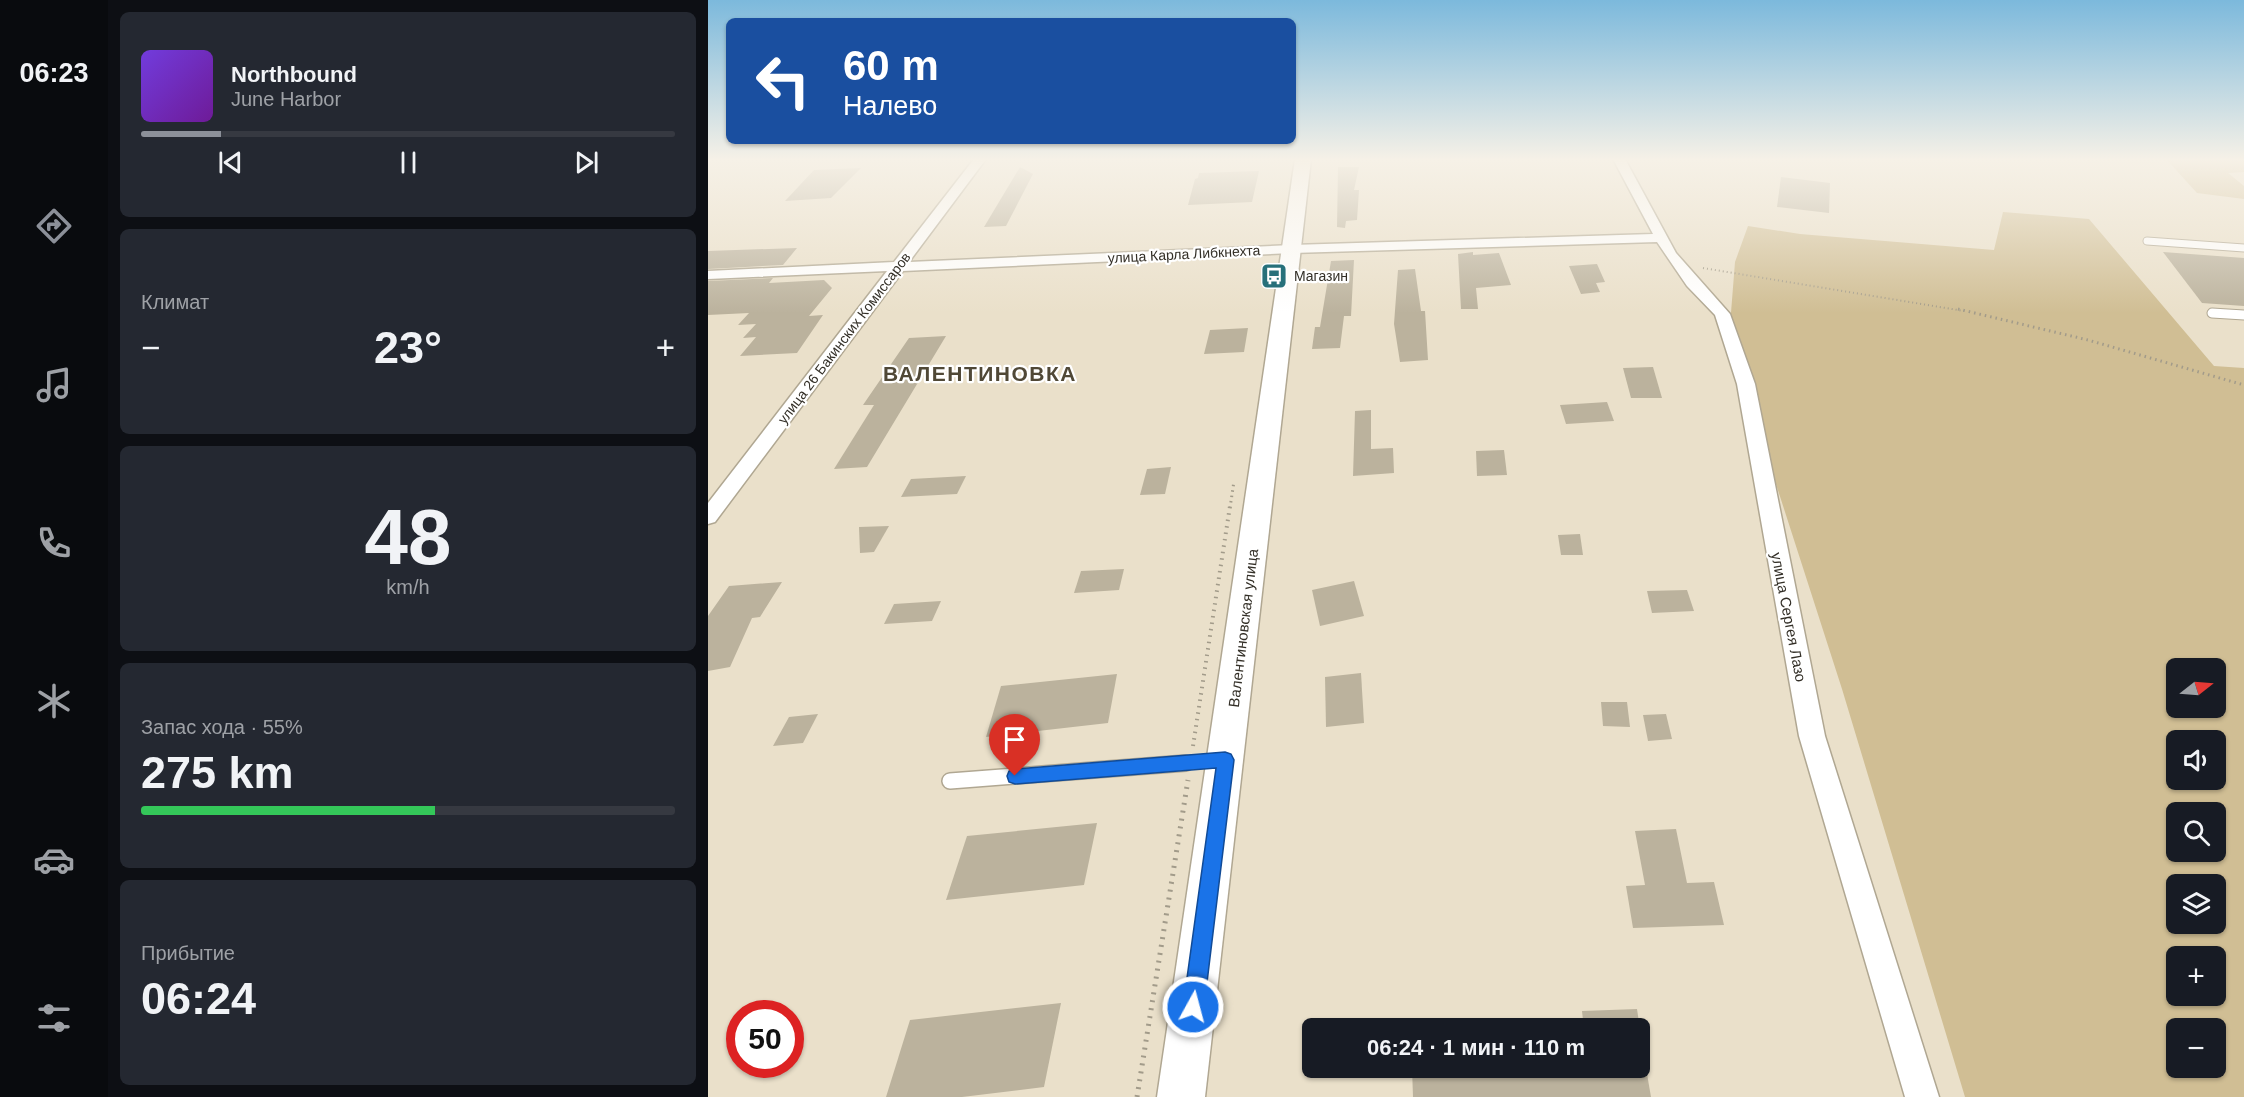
<!DOCTYPE html>
<html lang="ru">
<meta charset="utf-8">
<style>
body{margin:0;font-family:Helvetica,sans-serif;background:#242831;color:#f1f3f6;height:100vh;display:flex;flex-direction:column;font-size:22px;white-space:nowrap}
*{box-sizing:border-box;margin:0}
p{font-size:20px;color:#9ea1a6}
.icon{flex:none;width:33px;height:33px;fill:none;stroke:currentColor;stroke-width:2;stroke-linecap:round;stroke-linejoin:round}
.map{position:relative;flex:1;overflow:hidden}
.drawer{display:flex;flex-direction:column;gap:12px;padding:12px;background:#0d0f14;width:600px}
.drawer>*{flex:none}
.banner{position:absolute;left:18px;top:18px;width:570px;height:126px;border-radius:9px;box-shadow:0 2px 4px #0004;background:#1a4fa0;color:#fff;overflow:hidden}
.needle{width:39px;rotate:73deg}
.tools{position:absolute;left:1458px;top:658px;display:grid;gap:12px}
.tools a{display:grid;place-items:center;width:60px;height:60px;border-radius:9px;background:#171b24;box-shadow:0 2px 4px #0004;font-size:30px}
.speed{position:absolute;left:18px;top:1000px;display:flex;gap:12px;font-size:30px;font-weight:700;text-align:center}
.speed>*{display:grid;place-content:center;width:78px;height:78px;border-radius:50%;background:#171b24;box-shadow:0 2px 4px #0004;line-height:1}
.speed .limit{border:9px solid #d22;background:#fff;color:#111}
.pin{position:absolute;display:grid;place-items:center;width:51px;height:51px;color:#fff;margin:-62px -26px;border-radius:50% 50% 50% 0;rotate:-45deg;box-shadow:0 0 6px #0007}
.pin .icon{rotate:45deg}
.me{position:absolute;width:66px;margin:-33px;rotate:7deg;stroke-linejoin:round;filter:drop-shadow(0 0 4px #0008)}
.turn{display:flex;align-items:center;gap:21px;height:126px;padding:0 18px;font-size:27px}
.turn .icon{width:78px;height:78px;stroke-width:2.5}
.turn b{display:block;font-size:42px;line-height:51px}
.big{font-size:45px;font-weight:700;line-height:1.1}
.drawer .widget{flex:1;display:flex;flex-direction:column;justify-content:center;gap:9px;min-width:0;padding:0 21px;border-radius:9px;background:#242831}
.drawer .dial{align-items:center;gap:0}
.dial b{font-size:78px;line-height:1}
.song{display:flex;align-items:center;gap:18px}
.cover{width:72px;height:72px;border-radius:9px;background:linear-gradient(135deg,hsl(260 70% 55%),hsl(280 70% 35%))}
.played{height:6px;border-radius:3px;background:linear-gradient(90deg,#8c9099 15%,#363941 15%)}
.keys{display:flex;justify-content:space-around;direction:ltr}
.heat{display:flex;justify-content:space-between;align-items:center;font-size:33px;direction:ltr}
.charge{height:9px;border-radius:4px;background:linear-gradient(90deg,#34c759 55%,#363941 0)}
.trip{position:absolute;left:594px;top:1018px;width:348px;height:60px;border-radius:9px;background:#171b24;box-shadow:0 2px 4px #0004;font-weight:700;line-height:60px;text-align:center}
main{display:flex;flex:1;min-height:0}
.dock{display:flex;flex-direction:column;width:108px;justify-content:space-around;align-items:center;background:#090b0e;color:#9ea1a6}
.dock .icon{width:42px;height:42px}
.dock .active{color:#8c9099}
.dock b{font-size:27px;color:#f1f3f6}
.map>svg:first-child{display:block}
.green{fill:#d0be94;fill-rule:evenodd}
.building{fill:#bbb29d}
.lines{fill:none;stroke-linecap:round;stroke-linejoin:round}
.service-far3-casing{stroke:#b0a792;stroke-width:9}
.service-far2-casing{stroke:#b0a792;stroke-width:11}
.service-far1-casing{stroke:#b0a792;stroke-width:14}
.service-casing{stroke:#b0a792;stroke-width:18}
.minor-casing{stroke:#b0a792;stroke-width:3}
.secondary-casing{stroke:#b0a792;stroke-width:3}
.path-far3{stroke:#a29b8a;stroke-width:2;stroke-dasharray:1 3;stroke-linecap:butt}
.path-far2{stroke:#a29b8a;stroke-width:3;stroke-dasharray:1.5 4;stroke-linecap:butt}
.path-far1{stroke:#a29b8a;stroke-width:4;stroke-dasharray:1.5 5;stroke-linecap:butt}
.path{stroke:#a29b8a;stroke-width:5;stroke-dasharray:2 6;stroke-linecap:butt}
.service-far3{stroke:#fff;stroke-width:7}
.service-far2{stroke:#fff;stroke-width:9}
.service-far1{stroke:#fff;stroke-width:11}
.service{stroke:#fff;stroke-width:15}
.minor{fill:#fff;fill-rule:evenodd}
.secondary{fill:#fff;fill-rule:evenodd}
.route{fill:#1a73e8;stroke:#114b97;stroke-width:1.5}
.labels{text-anchor:middle;dominant-baseline:central;stroke-width:4.5;stroke-linejoin:round;paint-order:stroke}
.far-street-label{font-size:14px;fill:#332f27;stroke:#fff}
.far-poi-label{font-size:14px;fill:#332f27;stroke:#fff;text-anchor:start}
.street-label{font-size:15px;fill:#332f27;stroke:#fff}
.district-label{font-size:21px;font-weight:bold;letter-spacing:1.5px;fill:#504836;stroke:#fff}
</style>
<main>
<nav class="dock">
<b>06:23</b>
<svg class="icon active" aria-label="directions" viewBox="0 0 24 24"><path d="M12 3l9 9-9 9-9-9zM9 14v-3h6M13 9l2 2-2 2"/></svg>
<svg class="icon" aria-label="music" viewBox="0 0 24 24"><path d="M9 18V5l10-2v13"/><circle cx="6" cy="18" r="3"/><circle cx="16" cy="16" r="3"/></svg>
<svg class="icon" aria-label="phone" viewBox="0 0 24 24"><path d="M5 4h4l2 5-3 2q2 4 5 5l2-3 5 2v4C11 20 4 13 5 4z"/></svg>
<svg class="icon" aria-label="climate" viewBox="0 0 24 24"><path d="M12 3v18M4 7l16 10M4 17L20 7"/></svg>
<svg class="icon" aria-label="car" viewBox="0 0 24 24"><path d="M5 17H2v-5l4-1 3-4h7l3 4 3 1v5h-3M9 17h6M6 11h13"/><circle cx="7" cy="17" r="2"/><circle cx="17" cy="17" r="2"/></svg>
<svg class="icon" aria-label="filters" viewBox="0 0 24 24"><path d="M4 7h16M4 17h16"/><circle cx="9" cy="7" r="2"/><circle cx="15" cy="17" r="2"/></svg>
</nav>
<section class="drawer">
<div class="widget">
<div class="song"><i class="cover"></i><div><b>Northbound</b><p>June Harbor</p></div></div>
<div class="played"></div>
<div class="keys"><svg class="icon" aria-label="previous" viewBox="0 0 24 24"><path d="M18 5L8 12l10 7zM5 5v14"/></svg><svg class="icon" aria-label="pause" viewBox="0 0 24 24"><path d="M8 5v14M16 5v14"/></svg><svg class="icon" aria-label="next" viewBox="0 0 24 24"><path d="M6 5l10 7-10 7zM19 5v14"/></svg></div>
</div>
<div class="widget"><p>Климат</p>
<div class="heat"><a>−</a><b class="big">23°</b><a>+</a></div>
</div>
<div class="widget dial"><b>48</b><p>km/h</p></div>
<div class="widget"><p>Запас хода · 55%</p><b class="big">275 km</b><div class="charge"></div></div>
<div class="widget"><p>Прибытие</p><b class="big">06:24</b></div>
</section>
<div class="map">
<svg width="1536" height="1097" viewBox="0 0 1536 1097">
<rect width="100%" height="100%" fill="#eae0ca"/>
<g class="green">
<polygon points="1458,159 1536,159 1536,172 1520,173 1536,186 1536,199 1489,193"/>
<path d="M1295 212 1381 219 1506 366 1536 368V1097H1257L1134 689 1021 338 1027 262 1040 226 1092 234 1286 250ZM1468 669H1508V708H1468ZM1468 741H1508V780H1468ZM1468 813H1508V852H1468ZM1468 885H1508V924H1468ZM1468 957H1508V996H1468ZM1468 1029H1508V1068H1468Z"/>
</g>
<g class="building">
<polygon points="312,167 325,174 298,226 276,227"/>
<polygon points="630,167 651,167 646,190 651,190 649,220 638,221 637,228 629,227"/>
<polygon points="153,168 123,198 77,201 106,170"/>
<polygon points="551,171 544,202 480,205 487,179 490,178 491,173"/>
<polygon points="1073,177 1122,183 1121,213 1069,207"/>
<polygon points="89,248 75,265 0,269 0,251"/>
<polygon points="765,252 765,255 791,253 803,285 768,288 770,309 753,309 750,254"/>
<polygon points="1455,252 1536,258 1536,306 1494,303"/>
<polygon points="646,260 643,316 636,316 632,348 604,349 607,327 612,327 623,261"/>
<polygon points="889,264 897,282 888,283 892,292 873,294 861,266"/>
<polygon points="707,269 713,311 717,311 720,360 692,362 686,324 690,270"/>
<polygon points="65,278 61,283 116,280 124,288 101,316 115,315 89,353 32,356 48,337 35,338 48,324 30,325 41,313 0,315 0,281"/>
<polygon points="540,328 536,352 496,354 502,330"/>
<polygon points="238,336 159,467 126,469 166,405 155,405 201,338"/>
<polygon points="945,367 954,398 923,398 915,368"/>
<polygon points="899,402 906,421 858,424 852,405"/>
<polygon points="663,410 663,449 685,448 686,473 645,476 647,411"/>
<polygon points="796,450 799,475 769,476 768,451"/>
<polygon points="463,467 457,494 432,495 439,469"/>
<polygon points="258,476 249,494 193,497 203,479"/>
<polygon points="181,526 166,552 152,553 151,527"/>
<polygon points="872,534 875,555 853,555 850,535"/>
<polygon points="416,569 411,590 366,593 373,571"/>
<polygon points="646,581 656,616 612,626 604,590"/>
<polygon points="74,582 52,617 44,618 22,667 0,671 0,616 21,586"/>
<polygon points="979,590 986,611 944,613 939,591"/>
<polygon points="233,601 224,621 176,624 186,604"/>
<polygon points="653,673 656,723 618,727 617,677"/>
<polygon points="409,674 400,723 278,737 293,686"/>
<polygon points="893,702 919,702 922,727 895,726"/>
<polygon points="110,714 95,743 65,746 81,717"/>
<polygon points="958,714 964,739 940,741 935,715"/>
<polygon points="389,823 376,885 238,900 259,836"/>
<polygon points="968,829 979,883 1006,882 1016,925 925,928 918,886 937,885 927,831"/>
<polygon points="353,1003 336,1087 254,1097 178,1097 202,1020"/>
<polygon points="929,1009 932,1029 876,1029 874,1011"/>
<polygon points="704,1068 938,1068 943,1097 705,1097"/>
</g>
<g class="lines">
<defs>
<polyline id="service-far3" points="1439,241 1536,248"/>
<polyline id="service-far2" points="1504,313 1536,315"/>
<polyline id="service-far1" points="458,764 510,760"/>
<polyline id="service" points="242,781 478,763"/>
<polygon id="minor" points="266,159 278,159 201,262 584,245 945,234 905,159 917,159 968,253 1022,314 1047,384 1117,736 1231,1097 1197,1097 1091,736 1029,384 1007,315 979,286 949,242 584,253 195,271 7,522 0,524 0,503 179,271 0,279 0,271 186,262"/>
<polygon id="secondary" points="587,159 603,159 497,1097 449,1097"/>
</defs>
<use href="#service-far3" class="service-far3-casing"/>
<use href="#service-far2" class="service-far2-casing"/>
<use href="#service-far1" class="service-far1-casing"/>
<use href="#service" class="service-casing"/>
<use href="#minor" class="minor-casing"/>
<use href="#secondary" class="secondary-casing"/>
<polyline class="path-far3" points="995,268 1256,311"/>
<g class="path-far2">
<polyline points="1250,309 1380,340 1536,385"/>
<polyline points="522,508 526,481"/>
</g>
<polyline class="path-far1" points="485,746 522,506"/>
<polyline class="path" points="429,1097 480,780"/>
<use href="#service-far3" class="service-far3"/>
<use href="#service-far2" class="service-far2"/>
<use href="#service-far1" class="service-far1"/>
<use href="#service" class="service"/>
<use href="#minor" class="minor"/>
<use href="#secondary" class="secondary"/>
</g>
<linearGradient id="sky" x2="0" y2="1"><stop stop-color="#7cb9dc"/><stop offset="0.51" stop-color="#f6f1e7"/><stop offset="1" stop-color="#f6f1e7" stop-opacity="0"/></linearGradient>
<rect width="1536" height="313" fill="url(#sky)"/>
<polygon class="route" points="517,752 523,754 526,760 496,1007 493,1014 485,1017 478,1014 475,1007 508,768 307,784 301,782 299,776 301,771 307,769"/>
<defs>
<symbol id="bus-square" viewBox="-11 -11 22 22"><rect x="-9" y="-9" width="18" height="18" rx="4" fill="#27707a" stroke="#fff"/><path d="M-5-6H5V4H4V6H2V4H-2V6H-4V4H-5ZM-3.5-4V0h7V-4ZM-3.5 1.2v1.5H-2V1.2ZM2 1.2v1.5H3.5V1.2Z" fill="#fff"/></symbol>
</defs>
<g fill-rule="evenodd">
<use href="#bus-square" x="551" y="261" width="30" height="30"/>
</g>
<g class="labels">
<g class="far-street-label">
<text transform="translate(476 254) rotate(-3)">улица Карла Либкнехта</text>
<text transform="translate(136 338) rotate(-53)">улица 26 Бакинских Комиссаров</text>
</g>
<g class="far-poi-label">
<text x="586" y="276">Магазин</text>
</g>
<g class="street-label">
<text transform="translate(1081 617) rotate(79)">улица Сергея Лазо</text>
<text transform="translate(535 628) rotate(-83)">Валентиновская улица</text>
</g>
<g class="district-label">
<text x="272" y="373">ВАЛЕНТИНОВКА</text>
</g>
</g>
</svg>
<div class="tools">
<a><svg class="needle" viewBox="-14 -14 28 28"><path d="M0-13l5 13h-10z" fill="#e53935"/><path d="M0 13l5-13h-10z" fill="#9ea1a6"/></svg></a>
<a><svg class="icon" aria-label="sound" viewBox="0 0 24 24"><path d="M4 9h4l5-4v14l-5-4H4zM17 9q2 3 0 6"/></svg></a>
<a><svg class="icon" aria-label="search" viewBox="0 0 24 24"><circle cx="10" cy="10" r="6"/><path d="M15 15l6 6"/></svg></a>
<a><svg class="icon" aria-label="layers" viewBox="0 0 24 24"><path d="M12 4l9 5-9 5-9-5zM3 14l9 5 9-5"/></svg></a>
<a>+</a>
<a>−</a>
</div>
<div class="speed"><div class="limit">50</div></div>
<div class="pin" style="left:307px;top:776px;background:#d93025"><svg class="icon" aria-label="arrive" viewBox="0 0 24 24"><path d="M6 21V4h12l-3 4 3 4H6"/></svg></div>
<svg class="me" style="left:485px;top:1007px" viewBox="-20 -20 40 40"><circle r="17" fill="#1a73e8" stroke="#fff" stroke-width="3"/><path d="M0-11L8 9 0 5-8 9z" fill="#fff"/></svg>
<div class="trip">06:24 · 1 мин · 110 m</div>
<div class="banner">
<div class="turn"><svg class="icon" aria-label="left" viewBox="0 0 24 24"><path d="M17 20v-9H6M10 6l-5 5 5 5"/></svg><div><b>60 m</b>Налево</div></div>
</div>
</div>
</main>
